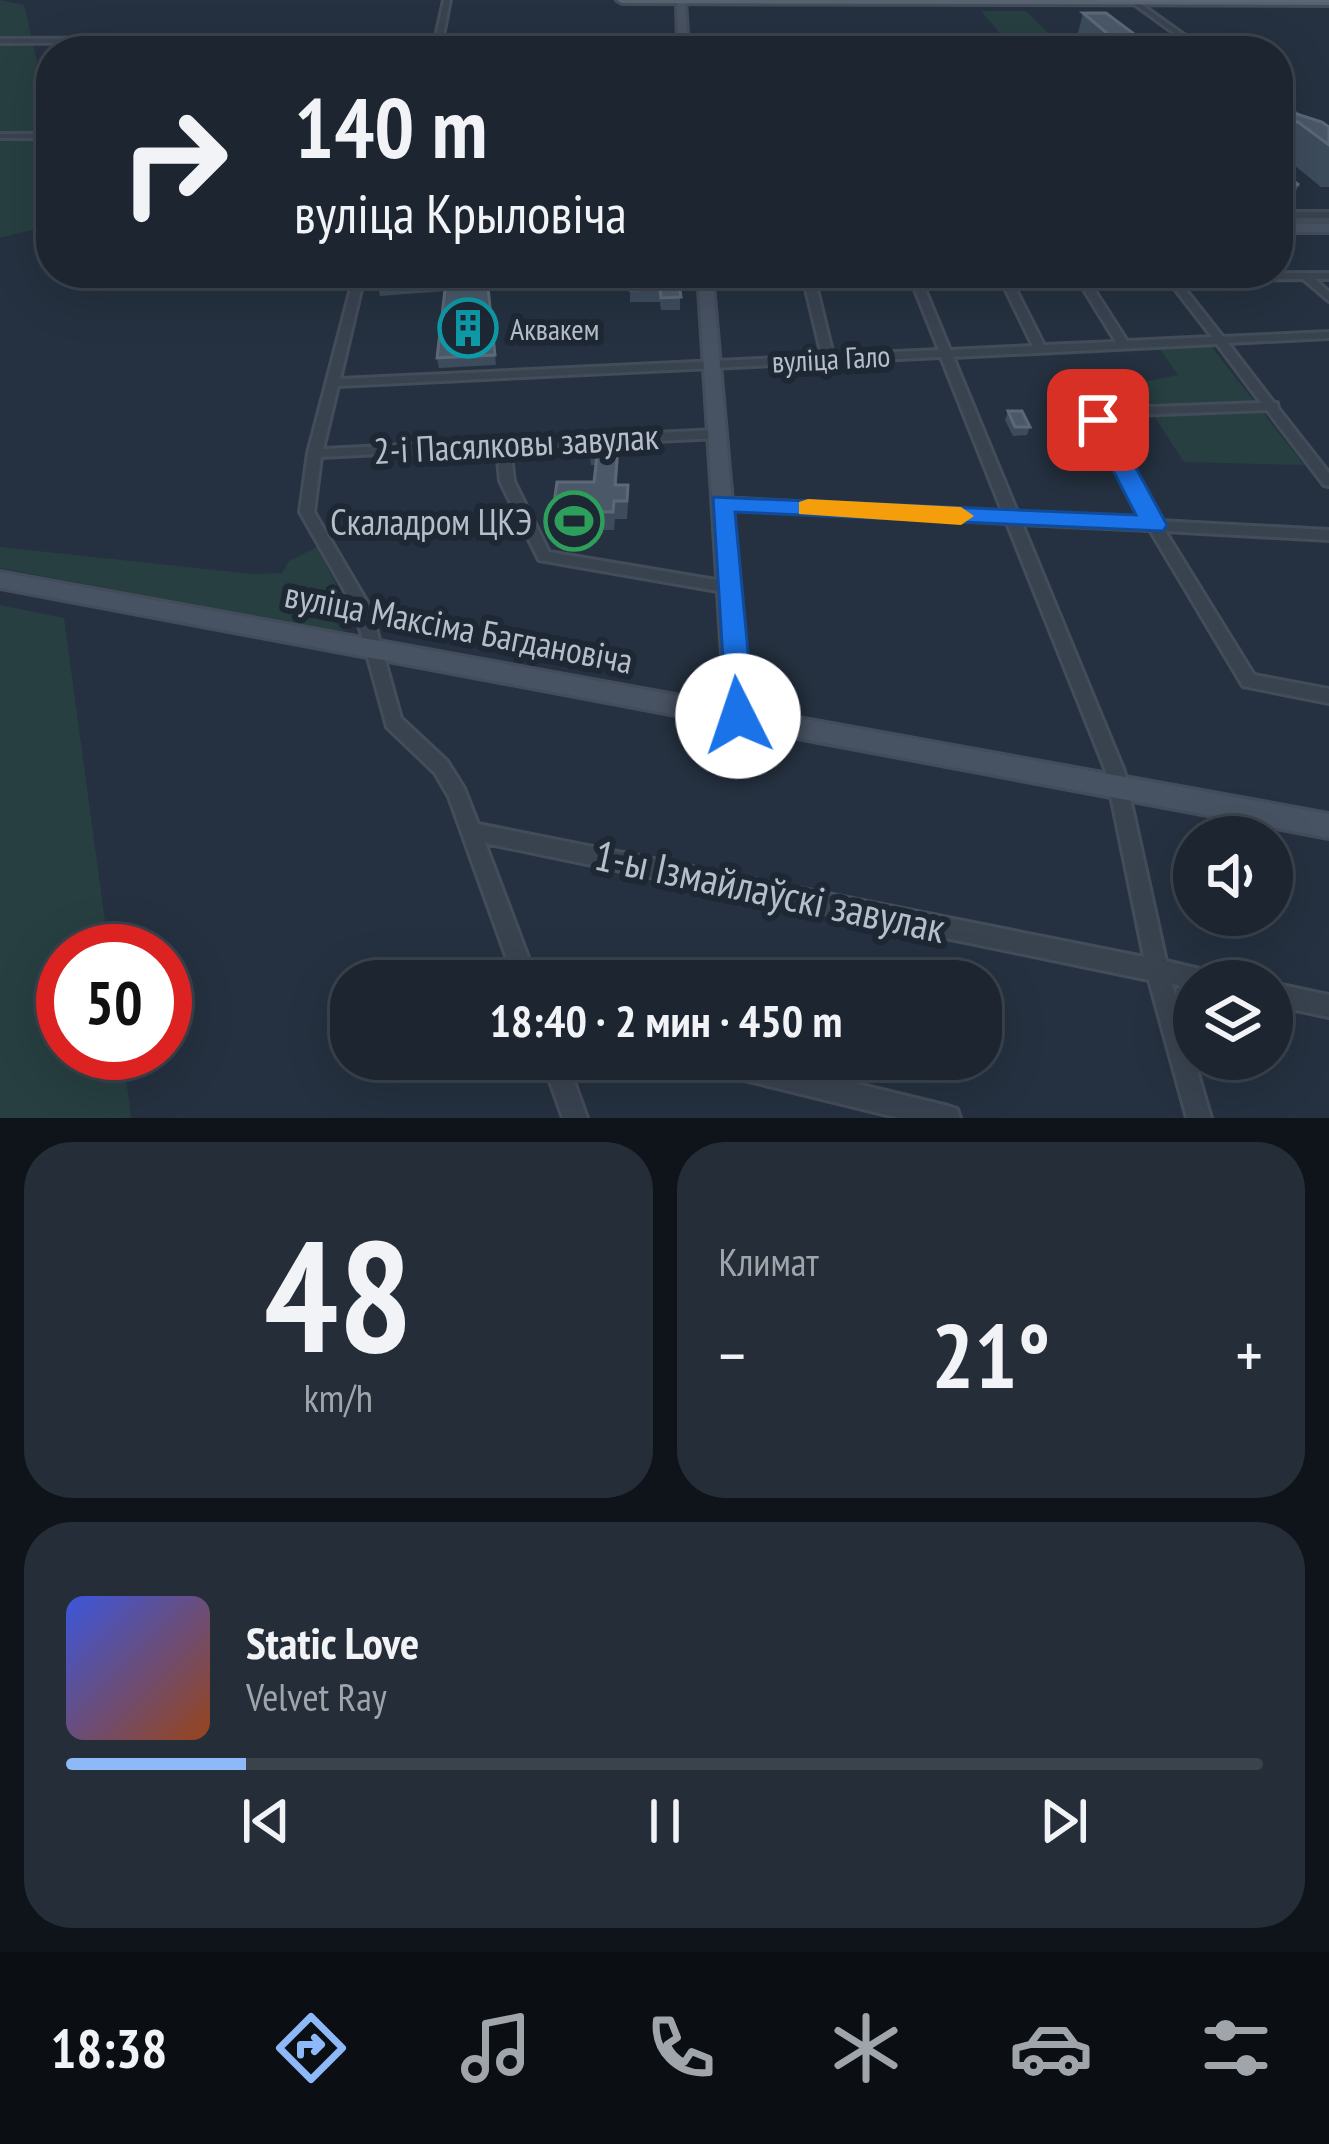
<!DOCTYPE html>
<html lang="ru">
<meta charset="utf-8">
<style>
body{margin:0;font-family:"PT Sans Narrow",sans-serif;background:#252d38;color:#f1f3f6;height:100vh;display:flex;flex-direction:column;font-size:45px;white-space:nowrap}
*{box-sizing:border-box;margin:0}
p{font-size:39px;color:#a0a5ab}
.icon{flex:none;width:66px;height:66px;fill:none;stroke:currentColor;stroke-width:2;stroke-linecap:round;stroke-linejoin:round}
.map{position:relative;height:1118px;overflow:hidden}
.side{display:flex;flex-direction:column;gap:24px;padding:24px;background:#0f141a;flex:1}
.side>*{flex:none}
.banner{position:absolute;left:36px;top:36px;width:1257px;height:252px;border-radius:48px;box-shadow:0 12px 48px #0002,0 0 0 3px #3a424c;background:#1c2530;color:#f1f3f6;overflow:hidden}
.fabs{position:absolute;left:1173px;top:816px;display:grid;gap:24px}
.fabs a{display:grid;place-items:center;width:120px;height:120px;border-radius:50%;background:#1c2530;box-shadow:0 12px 48px #0002,0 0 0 3px #3a424c;font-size:60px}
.speed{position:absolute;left:36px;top:924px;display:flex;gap:24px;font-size:60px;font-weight:700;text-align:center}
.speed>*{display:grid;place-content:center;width:156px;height:156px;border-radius:50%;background:#1c2530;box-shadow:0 12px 48px #0002,0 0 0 3px #3a424c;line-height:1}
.speed .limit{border:18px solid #d22;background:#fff;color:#111}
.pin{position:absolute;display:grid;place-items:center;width:102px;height:102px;color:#fff;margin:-51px;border-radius:24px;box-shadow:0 6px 18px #0006}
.me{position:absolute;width:132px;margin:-66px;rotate:356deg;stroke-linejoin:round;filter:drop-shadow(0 0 9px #0008)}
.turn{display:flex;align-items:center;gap:42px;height:252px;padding:0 60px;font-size:54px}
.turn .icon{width:156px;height:156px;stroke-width:2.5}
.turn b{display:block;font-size:84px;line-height:102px}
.big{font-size:90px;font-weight:700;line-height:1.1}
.side .card{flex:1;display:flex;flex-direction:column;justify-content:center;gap:18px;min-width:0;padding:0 42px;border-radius:48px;background:#252d38}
.side .dial{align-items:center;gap:0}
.dial b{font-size:156px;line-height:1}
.song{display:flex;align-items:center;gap:36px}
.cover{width:144px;height:144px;border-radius:18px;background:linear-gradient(135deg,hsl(230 70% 55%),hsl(20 70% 35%))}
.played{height:12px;border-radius:6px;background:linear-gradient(90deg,#8db9f8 15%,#3a424c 15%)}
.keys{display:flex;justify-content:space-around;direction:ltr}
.heat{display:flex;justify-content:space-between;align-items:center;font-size:66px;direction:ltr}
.side .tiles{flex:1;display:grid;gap:24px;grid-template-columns:1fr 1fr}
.card:last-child{grid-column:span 2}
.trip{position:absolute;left:330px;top:960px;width:672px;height:120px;border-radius:48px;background:#1c2530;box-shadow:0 12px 48px #0002,0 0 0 3px #3a424c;font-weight:700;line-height:120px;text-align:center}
.tab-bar{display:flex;height:192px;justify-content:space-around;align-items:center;background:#0b0f13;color:#a0a5ab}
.tab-bar .icon{width:84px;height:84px}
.tab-bar .active{color:#8db9f8}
.tab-bar b{font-size:54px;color:#f1f3f6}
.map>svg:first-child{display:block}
.green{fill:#273f41}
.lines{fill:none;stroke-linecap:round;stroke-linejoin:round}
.minor-casing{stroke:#434c59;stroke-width:6}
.secondary-casing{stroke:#434c59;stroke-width:6}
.primary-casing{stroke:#434c59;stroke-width:6}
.minor{fill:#394350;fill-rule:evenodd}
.secondary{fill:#475263;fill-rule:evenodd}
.primary{fill:#576270;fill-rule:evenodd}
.tram{stroke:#5b6777;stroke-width:3}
.wall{fill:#3d4c5c}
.building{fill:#4a5868;stroke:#5b6877;stroke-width:3}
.route{fill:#1a73e8;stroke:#114b97;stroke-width:3}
.slow{fill:#f59e0b}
.labels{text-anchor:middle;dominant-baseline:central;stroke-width:12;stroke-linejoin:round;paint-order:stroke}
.far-poi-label{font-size:30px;fill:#b6beca;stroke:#1e2835;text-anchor:start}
.far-street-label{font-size:30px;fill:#b6beca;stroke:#1e2835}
.street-label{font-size:36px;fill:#b6beca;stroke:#1e2835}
.poi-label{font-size:36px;fill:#b6beca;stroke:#1e2835;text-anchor:end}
.near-street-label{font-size:42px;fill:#b6beca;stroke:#1e2835}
</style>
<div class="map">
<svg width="1329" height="1118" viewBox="0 0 1329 1118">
<rect width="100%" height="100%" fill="#253140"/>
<g class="green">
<polygon points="0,0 24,5 51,122 51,225 0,238"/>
<polygon points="981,11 1026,11 1066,51 1015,51"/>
<polygon points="1211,346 1304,465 1184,462 1133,384 1178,375 1159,348"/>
<polygon points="0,547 252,574 282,573 289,561 317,547 355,622 347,630 333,631 0,568"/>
<polygon points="0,605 64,618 109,951 63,951 63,1053 123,1053 131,1118 0,1118"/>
</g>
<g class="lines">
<defs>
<g id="minor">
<polygon points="444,0 450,0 440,51 434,51 436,41 0,43 0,39 436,37"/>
<polygon points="1135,0 1205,50 1206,51 1199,51 1130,1"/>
<polygon points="45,103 51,103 51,108 45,107"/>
<polygon points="1278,103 1303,119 1303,123 1297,123 1278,109"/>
<rect x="0" y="134" width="51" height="4"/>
<rect x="1278" y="212" width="51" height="6"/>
<path d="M355 273H365L340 379 822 356 804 281 702 280V276L706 275 1329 273V279H1315L1329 292V301L1303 279 1178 280 1223 337 1329 332V338L1228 343 1274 403H1277L1278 408 1329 473V486L1324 485 1267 410 1105 416 1159 521 1329 530V540L1165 531 1254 675 1329 689V703L1243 686 1150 530 1022 524 1124 771 1166 961 1217 973 1220 981H1194V989L1172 984 1211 1118H1187L1149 980 485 843 537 981H515L449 797 435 773 387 727 354 607 300 512 308 453ZM911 280 939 350 833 355 815 281ZM921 280H1001L1033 346 950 350ZM1011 280H1078L1116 342 1044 345ZM1088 280H1168L1212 337 1127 341ZM1217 344 1261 403 1097 409 1091 413 1144 520 1018 514 953 357ZM941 357 1003 513 722 498 715 503 722 508 1007 523 1106 771 1144 957 478 824 464 788 447 761 401 718 370 607 314 512 321 457 497 448 500 481 539 560 729 593 734 591 737 587 734 583 549 552 514 481 510 448 718 438 724 434 718 430 323 449 338 386Z"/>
<polygon points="1272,983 1329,995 1329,1017 1272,1005"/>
<polygon points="542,1059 566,1059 587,1118 563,1118"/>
<polygon points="696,1059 755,1059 948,1106 957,1109 960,1118 899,1118 708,1071 700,1067"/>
</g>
<g id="secondary">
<polygon points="677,0 685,0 688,51 678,51"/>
<rect x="1278" y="224" width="51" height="8"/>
<polygon points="698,273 712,273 750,709 1329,814 1329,838 0,588 0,572 725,704"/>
</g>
<polygon id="primary" points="617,0 1329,0 1329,5 622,3"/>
</defs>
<use href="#minor" class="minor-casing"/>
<use href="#secondary" class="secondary-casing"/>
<use href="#primary" class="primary-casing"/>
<use href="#minor" class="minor"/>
<use href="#secondary" class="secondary"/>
<use href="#primary" class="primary"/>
<polyline class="tram" points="1099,0 1329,1"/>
</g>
<g class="wall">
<polygon points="1083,13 1138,37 1188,51 1086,51 1076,41"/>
<polygon points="1278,108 1329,127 1329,187 1321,187 1283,156 1278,155"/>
<polygon points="1278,170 1299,185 1288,208 1278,206"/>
<polygon points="384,273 583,273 582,282 573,282 573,288 488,288 496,365 439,368 437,358 445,291 380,296 378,286"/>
<polygon points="630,273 686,273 687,290 680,290 680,310 661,310 660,302 630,302"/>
<polygon points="1008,411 1030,427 1027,435 1013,436 1005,420"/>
<polygon points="589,447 619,451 617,485 628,503 627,519 615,519 614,530 593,530 592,521 556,521 554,503 594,482 596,465 591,465"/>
</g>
<g class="building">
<polygon points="1083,13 1106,13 1138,37 1188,51 1128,51"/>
<polygon points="1278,108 1322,122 1329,127 1329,145 1298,122 1278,120"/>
<polygon points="1278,170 1299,185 1278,182"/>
<polygon points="384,273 573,273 572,278 487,278 495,355 437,358 446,281 378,286"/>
<polygon points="630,273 686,273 687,278 678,278 681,297 661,298 660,289 630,290"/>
<polygon points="1008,411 1022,411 1030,427 1015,427"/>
<polygon points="591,433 619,433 615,485 628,485 627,501 614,501 613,512 592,512 592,503 554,503 557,482 594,482 598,447 589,447"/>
</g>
<polygon class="route" points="1090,415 1110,420 1167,525 1163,531 735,512 754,716 750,725 727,725 713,497 1136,515 1087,420"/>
<polygon class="slow" points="808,499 961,507 974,516 961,525 799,514 799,502"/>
<defs>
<symbol id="building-ring" viewBox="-11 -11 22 22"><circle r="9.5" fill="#1e2835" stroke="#0f9aa8" stroke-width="1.5"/><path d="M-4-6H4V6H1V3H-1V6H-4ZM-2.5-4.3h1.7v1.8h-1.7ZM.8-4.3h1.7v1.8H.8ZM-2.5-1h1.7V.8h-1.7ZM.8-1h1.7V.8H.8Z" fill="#0f9aa8"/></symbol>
<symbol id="stadium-ring" viewBox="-11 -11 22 22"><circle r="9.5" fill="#1e2835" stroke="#2e9e5b" stroke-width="1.5"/><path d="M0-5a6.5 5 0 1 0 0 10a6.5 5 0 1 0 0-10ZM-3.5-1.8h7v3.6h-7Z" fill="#2e9e5b"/></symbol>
</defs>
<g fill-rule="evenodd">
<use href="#building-ring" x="435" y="295" width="66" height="66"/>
<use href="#stadium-ring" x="541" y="488" width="66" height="66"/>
</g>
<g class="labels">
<g class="far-poi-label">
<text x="510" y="328">Аквакем</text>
</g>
<g class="far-street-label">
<text transform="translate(831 358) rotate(-3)">вуліца Гало</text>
</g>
<g class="street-label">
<text transform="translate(516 443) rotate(-3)">2-і Пасялковы завулак</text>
<text transform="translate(459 627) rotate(11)">вуліца Максіма Багдановіча</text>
</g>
<g class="poi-label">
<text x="532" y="521">Скаладром ЦКЭ</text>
</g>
<g class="near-street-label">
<text transform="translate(770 891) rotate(12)">1-ы Ізмайлаўскі завулак</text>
</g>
</g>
</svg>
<div class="fabs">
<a><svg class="icon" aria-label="sound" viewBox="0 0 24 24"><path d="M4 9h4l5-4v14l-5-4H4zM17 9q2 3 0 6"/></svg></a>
<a><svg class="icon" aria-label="layers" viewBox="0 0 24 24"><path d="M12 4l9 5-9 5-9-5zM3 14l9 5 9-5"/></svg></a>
</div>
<div class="speed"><div class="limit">50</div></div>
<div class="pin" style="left:1098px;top:420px;background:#d93025"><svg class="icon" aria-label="arrive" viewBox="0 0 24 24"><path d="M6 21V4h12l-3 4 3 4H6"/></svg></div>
<svg class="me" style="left:738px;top:716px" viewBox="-20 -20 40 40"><circle r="19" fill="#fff"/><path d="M0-13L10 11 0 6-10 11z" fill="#1a73e8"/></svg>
<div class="trip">18:40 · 2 мин · 450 m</div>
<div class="banner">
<div class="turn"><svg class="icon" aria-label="right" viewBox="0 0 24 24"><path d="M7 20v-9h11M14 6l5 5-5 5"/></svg><div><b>140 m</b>вуліца Крыловіча</div></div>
</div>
</div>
<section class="side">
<div class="tiles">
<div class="card dial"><b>48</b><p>km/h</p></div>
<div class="card"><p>Климат</p>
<div class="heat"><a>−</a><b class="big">21°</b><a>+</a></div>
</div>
<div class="card">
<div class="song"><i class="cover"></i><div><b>Static Love</b><p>Velvet Ray</p></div></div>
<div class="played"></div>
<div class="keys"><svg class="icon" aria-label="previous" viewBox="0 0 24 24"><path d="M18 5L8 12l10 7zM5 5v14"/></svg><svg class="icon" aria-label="pause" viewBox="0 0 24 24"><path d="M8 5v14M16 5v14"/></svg><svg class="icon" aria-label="next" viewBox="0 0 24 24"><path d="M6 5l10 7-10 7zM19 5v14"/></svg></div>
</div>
</div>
</section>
<nav class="tab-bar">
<b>18:38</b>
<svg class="icon active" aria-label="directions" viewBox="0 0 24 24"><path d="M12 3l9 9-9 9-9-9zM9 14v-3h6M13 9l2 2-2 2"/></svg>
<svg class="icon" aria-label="music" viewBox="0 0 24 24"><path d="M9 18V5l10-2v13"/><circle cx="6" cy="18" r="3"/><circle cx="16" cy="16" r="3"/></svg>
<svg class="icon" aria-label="phone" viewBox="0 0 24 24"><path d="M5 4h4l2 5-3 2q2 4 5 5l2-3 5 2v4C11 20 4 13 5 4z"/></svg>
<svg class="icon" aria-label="climate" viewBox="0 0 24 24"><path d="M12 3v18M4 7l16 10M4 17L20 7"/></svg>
<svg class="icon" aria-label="car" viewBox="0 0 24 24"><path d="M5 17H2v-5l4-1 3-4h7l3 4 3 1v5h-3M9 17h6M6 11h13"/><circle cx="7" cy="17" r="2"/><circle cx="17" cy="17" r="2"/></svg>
<svg class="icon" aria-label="filters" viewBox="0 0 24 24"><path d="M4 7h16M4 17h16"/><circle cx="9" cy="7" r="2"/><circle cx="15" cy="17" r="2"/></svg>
</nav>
